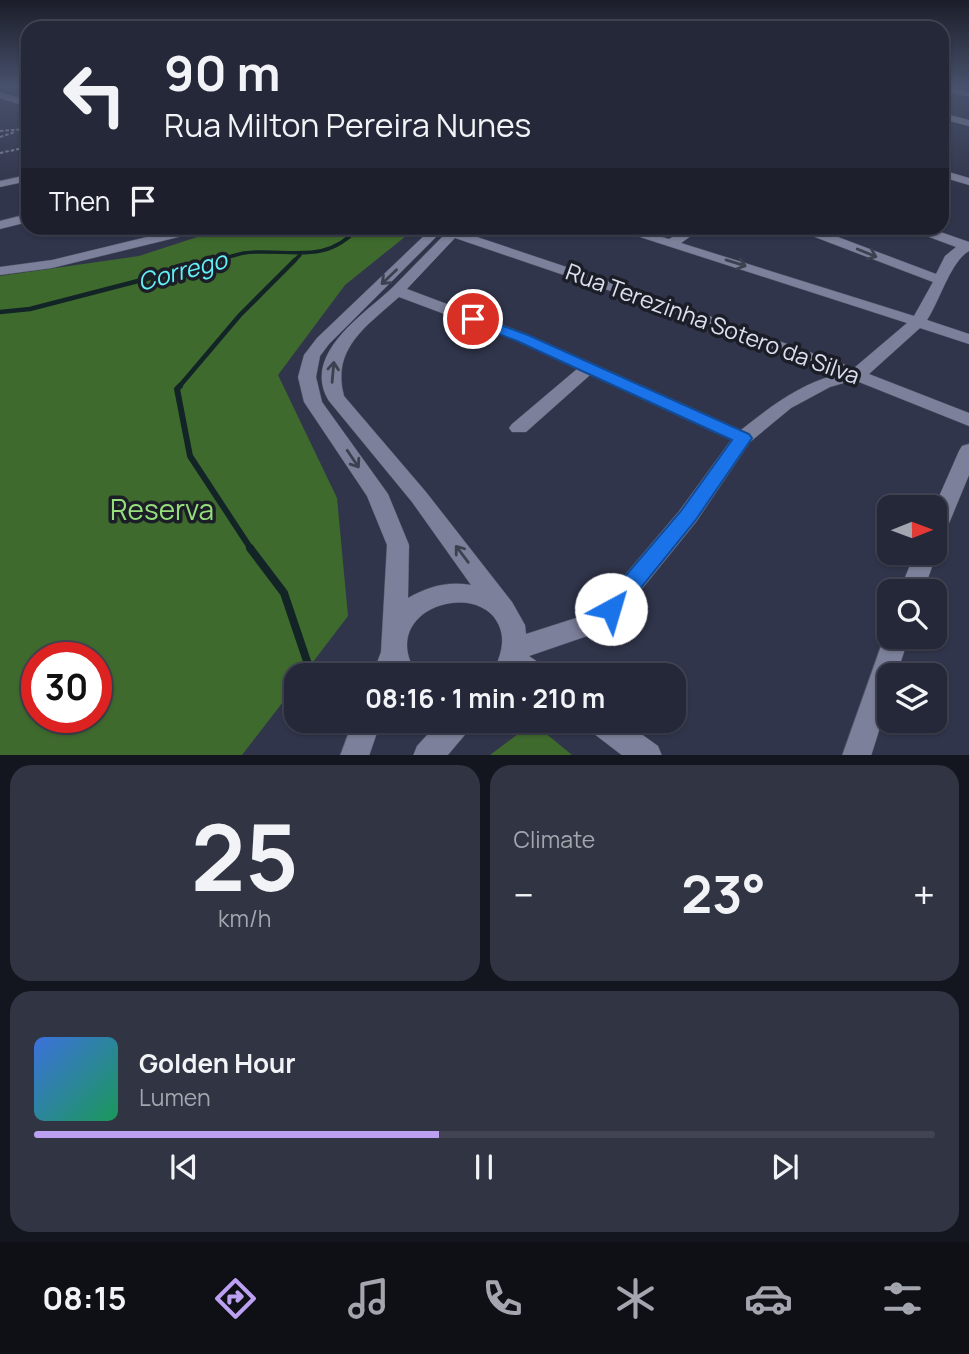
<!DOCTYPE html>
<meta charset="utf-8">
<style>
body{margin:0;font-family:Manrope,sans-serif;background:#313443;color:#f1f3f6;height:100vh;display:flex;flex-direction:column;font-size:26px;white-space:nowrap}
*{box-sizing:border-box;margin:0}
p{font-size:23px;color:#a3a6ae}
.icon{flex:none;width:38px;height:38px;fill:none;stroke:currentColor;stroke-width:2;stroke-linecap:round;stroke-linejoin:round}
.map{position:relative;height:755px;overflow:hidden}
.details{display:flex;flex-direction:column;gap:10px;padding:10px;background:#14161f;flex:1}
.details>*{flex:none}
.hud{position:absolute;left:21px;top:21px;width:928px;height:214px;border-radius:21px;box-shadow:0 2px 5px #0004,0 0 0 2px #424453;background:#252838;color:#f1f3f6;overflow:hidden}
.needle{width:46px;rotate:89deg}
.fabs{position:absolute;left:877px;top:495px;display:grid;gap:14px}
.fabs a{display:grid;place-items:center;width:70px;height:70px;border-radius:14px;background:#252838;box-shadow:0 2px 5px #0004,0 0 0 2px #424453;font-size:35px}
.speed{position:absolute;left:21px;top:642px;display:flex;gap:14px;font-size:35px;font-weight:700;text-align:center}
.speed>*{display:grid;place-content:center;width:91px;height:91px;border-radius:50%;background:#252838;box-shadow:0 2px 5px #0004,0 0 0 2px #424453;line-height:1}
.speed .limit{border:10px solid #d22;background:#fff;color:#111}
.pin{position:absolute;display:grid;place-items:center;width:60px;height:60px;color:#fff;margin:-30px;border:4px solid #fff;border-radius:50%;box-shadow:0 2px 7px #0007}
.me{position:absolute;width:77px;margin:-38px;rotate:39deg;stroke-linejoin:round;filter:drop-shadow(0 0 5px #0008)}
.turn{display:flex;align-items:center;gap:24px;height:147px;padding:0 28px;font-size:32px}
.turn .icon{width:91px;height:91px;stroke-width:2.5}
.turn b{display:block;font-size:49px;line-height:60px}
.then{display:flex;align-items:center;height:66px;padding:0 28px;background:#0003;gap:14px;font-size:26px}
.big{font-size:52px;font-weight:700;line-height:1.1}
.details .card{flex:1;display:flex;flex-direction:column;justify-content:center;gap:10px;min-width:0;padding:0 24px;border-radius:21px;background:#313443}
.details .dial{align-items:center;gap:0}
.dial b{font-size:91px;line-height:1}
.song{display:flex;align-items:center;gap:21px}
.cover{width:84px;height:84px;border-radius:10px;background:linear-gradient(135deg,hsl(220 70% 55%),hsl(150 70% 35%))}
.played{height:7px;border-radius:4px;background:linear-gradient(90deg,#bca0f2 45%,#424453 45%)}
.keys{display:flex;justify-content:space-around;direction:ltr}
.heat{display:flex;justify-content:space-between;align-items:center;font-size:38px;direction:ltr}
.details .tiles{flex:1;display:grid;gap:10px;grid-template-columns:1fr 1fr}
.card:last-child{grid-column:span 2}
.trip{position:absolute;left:284px;top:663px;width:402px;height:70px;border-radius:21px;background:#252838;box-shadow:0 2px 5px #0004,0 0 0 2px #424453;font-weight:700;line-height:70px;text-align:center}
.menu{display:flex;height:112px;justify-content:space-around;align-items:center;background:#0f1016;color:#a3a6ae}
.menu .icon{width:49px;height:49px}
.menu .on{color:#bca0f2}
.menu b{font-size:32px;color:#f1f3f6}
.map>svg:first-child{display:block}
.green{fill:#3f6a2e;fill-rule:evenodd}
.lines{fill:none;stroke-linecap:round;stroke-linejoin:round}
.stream-far3{stroke:#122425;stroke-width:3.5}
.stream-far2{stroke:#122425;stroke-width:4.5}
.stream-far1{stroke:#122425;stroke-width:6}
.stream{stroke:#122425;stroke-width:8}
.minor-casing{stroke:#505365;stroke-width:1}
.path{stroke:#84889a;stroke-width:2;stroke-dasharray:3.5 2;stroke-linecap:butt}
.minor{fill:#7c809a;fill-rule:evenodd}
.oneway{stroke:#3d404f}
.route{fill:#1a73e8;stroke:#114b97;stroke-width:2}
.labels{text-anchor:middle;dominant-baseline:central;stroke-width:7;stroke-linejoin:round;paint-order:stroke}
.street-label{font-size:23px;fill:#dde0ee;stroke:#1b1d27}
.water-label{font-size:24px;font-style:italic;fill:#63f0f7;stroke:#1b1d27}
.near-park-label{font-size:28px;fill:#95de7a;stroke:#1b1d27}
</style>
<div class="map">
<svg width="969" height="756" viewBox="0 0 969 756">
<rect width="100%" height="100%" fill="#31354b"/>
<g class="green">
<path d="M225 228H416L345 285 278 375 337 498 348 616 303 675 296 676V685L242 755H0V276L139 256ZM37 658H96V718H37Z"/>
<polygon points="533,723 572,755 490,755"/>
</g>
<g class="lines">
<g class="stream-far3">
<path d="M212 262C223 259 234 255 244 253 286 247 324 267 358 228"/>
<polyline points="293,262 300,255"/>
</g>
<g class="stream-far2">
<polyline points="0,312 30,309 219,260"/>
<polyline points="178,388 240,315 295,260"/>
</g>
<polyline class="stream-far1" points="180,386 177,389 190,456 251,549"/>
<polyline class="stream" points="250,548 284,593 312,676"/>
<defs>
<g id="minor">
<polygon points="942,86 969,91 969,97 942,90"/>
<polygon points="0,92 28,101 28,107 0,98"/>
<polygon points="942,113 969,120 969,126 942,119"/>
<polygon points="942,170 969,178 969,185 942,177"/>
<polygon points="28,175 28,181 0,187 0,181"/>
<polygon points="28,214 28,222 0,229 0,221"/>
<polygon points="184,228 204,228 203,231 52,268 0,275 0,267 52,260"/>
<path d="M429 228H441L440 233 329 344 320 356 316 377 322 402 388 494 409 545 408 598C429 586 448 581 471 585L412 502 329 401C300 354 365 314 393 287 411 269 429 250 447 232V228H459V231L653 296 854 368 907 323 612 228H630L669 239 688 228H702L681 243 914 316 933 282 799 231 798 228H814L936 274 945 256 956 247 913 231 912 228H929L969 242V251C951 261 940 300 927 320L969 334V344L920 328 869 374 969 413V426L854 380 830 387 791 408 750 442 696 522 620 616 596 633 529 656 545 667 549 676H492C498 660 506 645 500 628 485 585 407 600 407 645 407 657 412 665 417 676H372L381 652 387 545 367 496 304 402 298 377 304 355 317 338 428 232ZM455 238 643 302 838 374C800 384 771 406 741 430L529 335 407 289ZM399 297 517 341 577 369 512 424 509 428 512 432H526L590 375 731 440 680 510 602 602 579 617 526 634 525 625 512 602 426 492 344 396C331 348 367 326 399 297Z"/>
<polygon points="969,444 969,475 945,533 942,539 934,541 934,508 959,451 962,446"/>
<polygon points="934,547 937,553 923,592 899,592 915,553 934,553"/>
<polygon points="887,629 889,629 889,637 909,637 896,676 889,676 889,699 871,756 842,756"/>
<polygon points="353,721 381,721 369,756 340,756"/>
<polygon points="440,721 473,721 469,730 447,756 413,756 417,746"/>
<polygon points="585,721 623,721 658,746 662,756 623,756 589,730"/>
</g>
</defs>
<use href="#minor" class="minor-casing"/>
<g class="path">
<polyline points="0,131 28,129"/>
<polyline points="0,137 15,132"/>
<polyline points="0,153 28,147"/>
</g>
<use href="#minor" class="minor"/>
</g>
<defs><path id="oneway-shaft" d="M-6 0H5M1.5-3L5.5 0L1.5 3" fill="none" stroke-width="1.6" stroke-linecap="round" stroke-linejoin="round" transform="scale(1.75)"/></defs>
<g class="oneway">
<use href="#oneway-shaft" transform="translate(867 253) rotate(22)"/>
<use href="#oneway-shaft" transform="translate(736 263) rotate(17)"/>
<use href="#oneway-shaft" transform="translate(389 277) rotate(136)"/>
<use href="#oneway-shaft" transform="translate(333 372) rotate(-85)"/>
<use href="#oneway-shaft" transform="translate(353 459) rotate(56)"/>
<use href="#oneway-shaft" transform="translate(462 554) rotate(-127)"/>
</g>
<linearGradient id="sky" x2="0" y2="1"><stop stop-color="#1b1d29"/><stop offset="0.45" stop-color="#48516c"/><stop offset="1" stop-color="#48516c" stop-opacity="0"/></linearGradient>
<rect width="969" height="192" fill="url(#sky)"/>
<polygon class="route" points="473,315 528,335 749,434 752,438 695,521 619,615 611,618 603,615 600,609 603,602 681,511 732,440 517,341 468,322 466,319"/>
<g class="labels">
<g class="street-label">
<text transform="translate(713 323) rotate(20)">Rua Terezinha Sotero da Silva</text>
</g>
<g class="water-label">
<text transform="translate(182 270) rotate(-15)">Corrego</text>
</g>
<g class="near-park-label">
<text x="162" y="509">Reserva</text>
</g>
</g>
</svg>
<div class="fabs">
<a><svg class="needle" viewBox="-14 -14 28 28"><path d="M0-13l5 13h-10z" fill="#e53935"/><path d="M0 13l5-13h-10z" fill="#a3a6ae"/></svg></a>
<a><svg class="icon" aria-label="search" viewBox="0 0 24 24"><circle cx="10" cy="10" r="6"/><path d="M15 15l6 6"/></svg></a>
<a><svg class="icon" aria-label="layers" viewBox="0 0 24 24"><path d="M12 4l9 5-9 5-9-5zM3 14l9 5 9-5"/></svg></a>
</div>
<div class="speed"><div class="limit">30</div></div>
<div class="pin" style="left:473px;top:319px;background:#d93025"><svg class="icon" aria-label="arrive" viewBox="0 0 24 24"><path d="M6 21V4h12l-3 4 3 4H6"/></svg></div>
<svg class="me" style="left:611px;top:609px" viewBox="-20 -20 40 40"><circle r="19" fill="#fff"/><path d="M0-13L10 11 0 6-10 11z" fill="#1a73e8"/></svg>
<div class="trip">08:16 · 1 min · 210 m</div>
<div class="hud">
<div class="turn"><svg class="icon" aria-label="left" viewBox="0 0 24 24"><path d="M17 20v-9H6M10 6l-5 5 5 5"/></svg><div><b>90 m</b>Rua Milton Pereira Nunes</div></div>
<div class="then">Then<svg class="icon" aria-label="arrive" viewBox="0 0 24 24"><path d="M6 21V4h12l-3 4 3 4H6"/></svg></div>
</div>
</div>
<section class="details">
<div class="tiles">
<div class="card dial"><b>25</b><p>km/h</p></div>
<div class="card"><p>Climate</p>
<div class="heat"><a>−</a><b class="big">23°</b><a>+</a></div>
</div>
<div class="card">
<div class="song"><i class="cover"></i><div><b>Golden Hour</b><p>Lumen</p></div></div>
<div class="played"></div>
<div class="keys"><svg class="icon" aria-label="previous" viewBox="0 0 24 24"><path d="M18 5L8 12l10 7zM5 5v14"/></svg><svg class="icon" aria-label="pause" viewBox="0 0 24 24"><path d="M8 5v14M16 5v14"/></svg><svg class="icon" aria-label="next" viewBox="0 0 24 24"><path d="M6 5l10 7-10 7zM19 5v14"/></svg></div>
</div>
</div>
</section>
<nav class="menu">
<b>08:15</b>
<svg class="icon on" aria-label="directions" viewBox="0 0 24 24"><path d="M12 3l9 9-9 9-9-9zM9 14v-3h6M13 9l2 2-2 2"/></svg>
<svg class="icon" aria-label="music" viewBox="0 0 24 24"><path d="M9 18V5l10-2v13"/><circle cx="6" cy="18" r="3"/><circle cx="16" cy="16" r="3"/></svg>
<svg class="icon" aria-label="phone" viewBox="0 0 24 24"><path d="M5 4h4l2 5-3 2q2 4 5 5l2-3 5 2v4C11 20 4 13 5 4z"/></svg>
<svg class="icon" aria-label="climate" viewBox="0 0 24 24"><path d="M12 3v18M4 7l16 10M4 17L20 7"/></svg>
<svg class="icon" aria-label="car" viewBox="0 0 24 24"><path d="M5 17H2v-5l4-1 3-4h7l3 4 3 1v5h-3M9 17h6M6 11h13"/><circle cx="7" cy="17" r="2"/><circle cx="17" cy="17" r="2"/></svg>
<svg class="icon" aria-label="filters" viewBox="0 0 24 24"><path d="M4 7h16M4 17h16"/><circle cx="9" cy="7" r="2"/><circle cx="15" cy="17" r="2"/></svg>
</nav>
